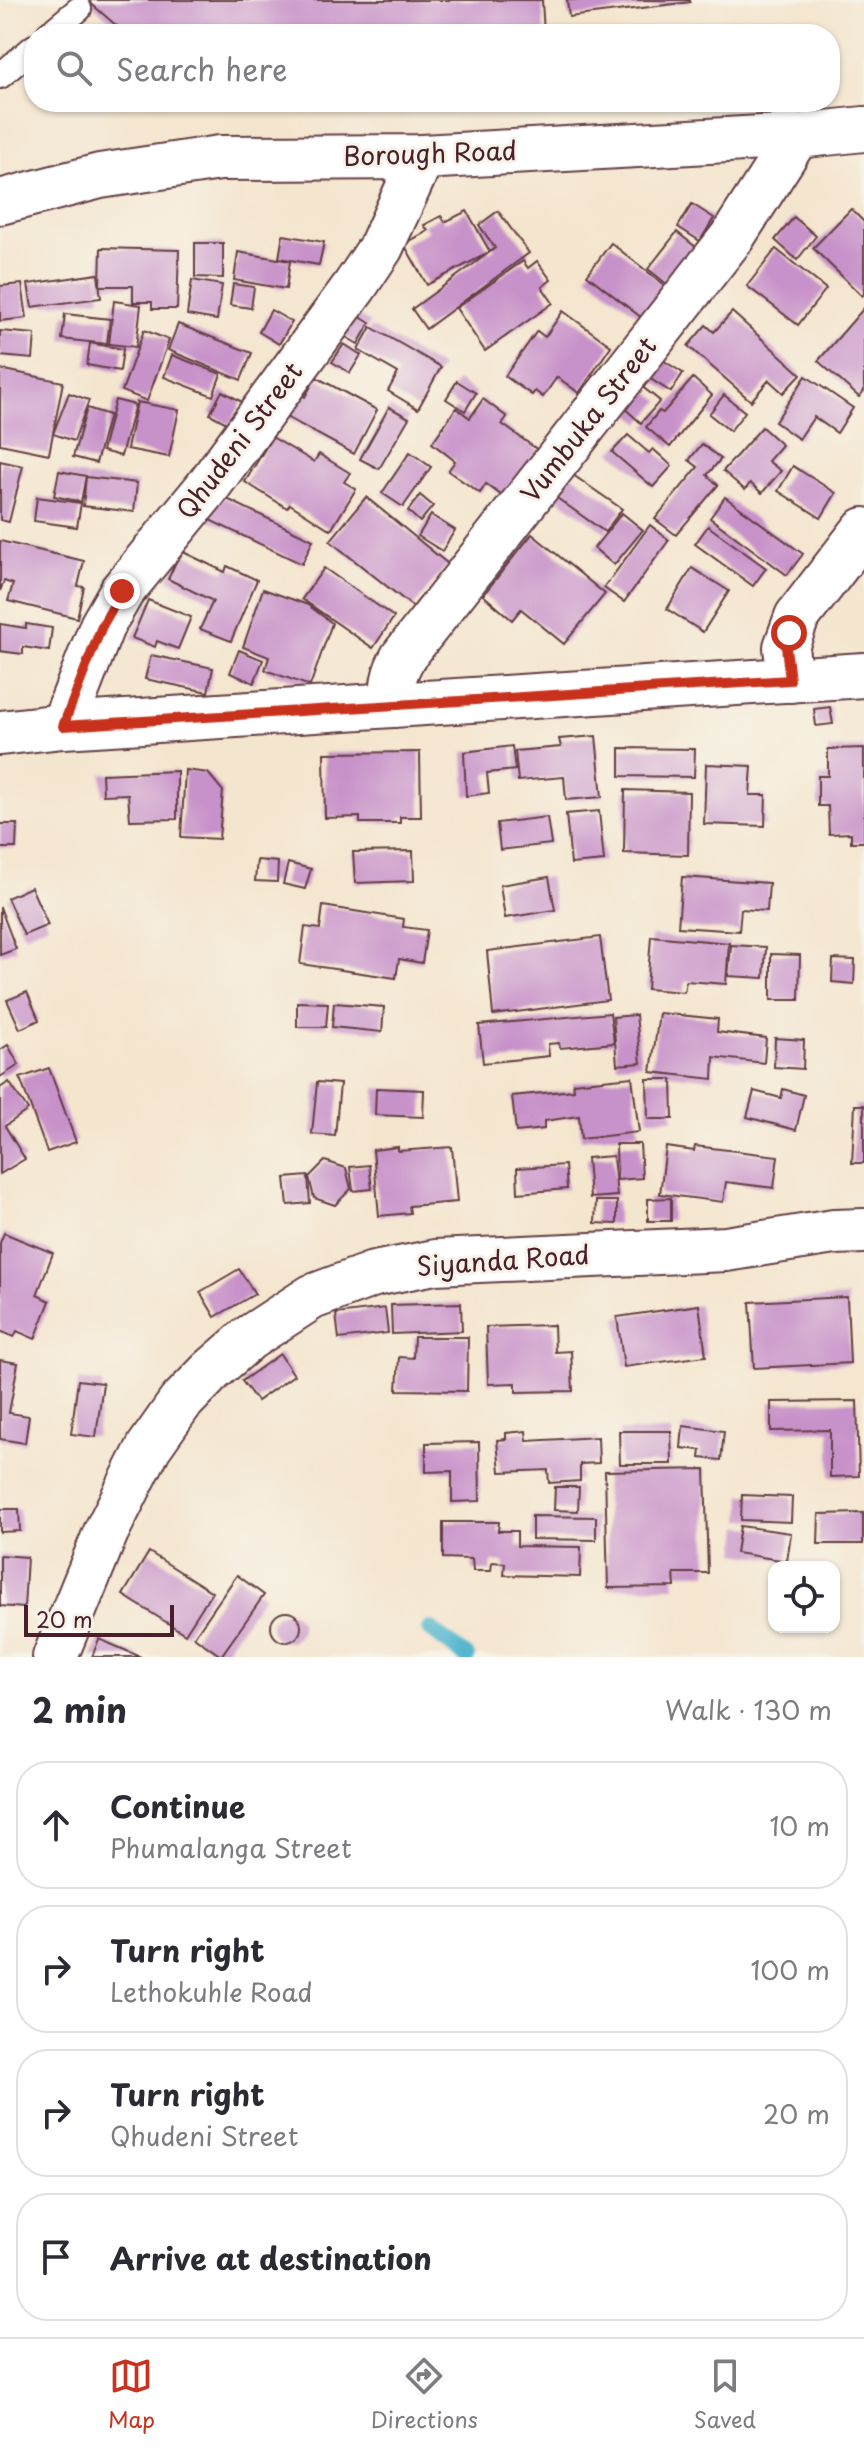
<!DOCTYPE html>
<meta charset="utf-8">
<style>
:root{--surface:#fff;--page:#f2f2f3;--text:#2b2b33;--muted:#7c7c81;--line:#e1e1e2;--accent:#c8321e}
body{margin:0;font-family:"Playpen Sans",sans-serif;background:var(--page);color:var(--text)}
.controls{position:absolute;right:24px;bottom:24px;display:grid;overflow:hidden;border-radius:16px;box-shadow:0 2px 6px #0004}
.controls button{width:72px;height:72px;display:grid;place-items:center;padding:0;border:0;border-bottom:2px solid var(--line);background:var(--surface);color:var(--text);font:40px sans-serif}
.scale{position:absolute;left:24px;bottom:20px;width:150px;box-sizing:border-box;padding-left:8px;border:4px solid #4a1f2b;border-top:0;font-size:22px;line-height:28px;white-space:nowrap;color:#4a1f2b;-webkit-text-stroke:6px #f7f3e8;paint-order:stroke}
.stop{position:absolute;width:24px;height:24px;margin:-18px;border:6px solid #c8321e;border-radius:50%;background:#fff}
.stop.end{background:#c8321e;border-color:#fff;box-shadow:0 2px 8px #0008}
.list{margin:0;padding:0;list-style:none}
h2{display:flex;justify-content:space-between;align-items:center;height:104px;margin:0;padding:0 32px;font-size:34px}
h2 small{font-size:26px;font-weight:400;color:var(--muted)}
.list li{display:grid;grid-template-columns:52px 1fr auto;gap:24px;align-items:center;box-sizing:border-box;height:128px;margin:0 16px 16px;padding:0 16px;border:2px solid var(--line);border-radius:32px}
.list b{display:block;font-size:30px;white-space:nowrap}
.list p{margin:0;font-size:26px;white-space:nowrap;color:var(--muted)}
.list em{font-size:26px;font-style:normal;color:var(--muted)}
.icon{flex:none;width:44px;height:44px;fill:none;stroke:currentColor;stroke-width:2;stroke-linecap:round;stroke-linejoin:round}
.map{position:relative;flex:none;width:864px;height:1657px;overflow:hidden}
.search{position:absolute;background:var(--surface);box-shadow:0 2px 6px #0004;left:24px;right:24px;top:24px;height:88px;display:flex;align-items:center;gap:20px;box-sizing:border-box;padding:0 28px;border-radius:32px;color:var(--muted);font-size:30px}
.sheet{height:680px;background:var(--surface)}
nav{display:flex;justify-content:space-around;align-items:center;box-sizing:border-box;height:112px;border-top:2px solid var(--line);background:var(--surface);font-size:22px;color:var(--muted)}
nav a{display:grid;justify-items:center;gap:4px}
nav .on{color:var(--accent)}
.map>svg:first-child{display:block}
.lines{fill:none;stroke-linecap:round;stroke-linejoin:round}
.stream{stroke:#4fb5ce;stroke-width:16}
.building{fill:#c791c9}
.service-casing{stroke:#643d43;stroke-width:28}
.minor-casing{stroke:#643d43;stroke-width:48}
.service{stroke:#fff;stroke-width:24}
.minor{stroke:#fff;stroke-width:44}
.route{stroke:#c8321e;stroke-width:10}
.labels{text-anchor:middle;stroke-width:6;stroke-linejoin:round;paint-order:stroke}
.street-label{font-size:26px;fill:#4a1f2b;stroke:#f7f3e8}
</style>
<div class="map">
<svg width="864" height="1657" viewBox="0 0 864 1657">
<rect width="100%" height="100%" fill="#f7f3e8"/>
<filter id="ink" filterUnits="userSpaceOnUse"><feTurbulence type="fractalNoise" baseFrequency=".0125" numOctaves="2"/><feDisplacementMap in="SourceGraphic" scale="16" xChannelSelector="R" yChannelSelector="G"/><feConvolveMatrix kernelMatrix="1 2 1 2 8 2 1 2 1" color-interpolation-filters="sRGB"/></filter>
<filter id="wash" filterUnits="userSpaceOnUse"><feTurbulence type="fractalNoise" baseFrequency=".006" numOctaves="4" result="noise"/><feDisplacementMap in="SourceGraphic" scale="32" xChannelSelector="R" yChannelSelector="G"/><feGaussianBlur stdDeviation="1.8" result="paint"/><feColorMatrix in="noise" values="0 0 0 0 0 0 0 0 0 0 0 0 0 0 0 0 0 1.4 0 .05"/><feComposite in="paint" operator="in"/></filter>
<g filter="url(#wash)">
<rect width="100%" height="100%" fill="#f4e5ce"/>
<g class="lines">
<polyline class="stream" points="430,1629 467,1657"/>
</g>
<g id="blocks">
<g class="building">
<polygon points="87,0 542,0 544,34 126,34"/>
<polygon points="567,0 690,0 690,2 569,17"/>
<polygon points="692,204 714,218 700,241 678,227"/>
<polygon points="851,209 864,222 864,294 862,296 813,248"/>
<polygon points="467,211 490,252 495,248 479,225 498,211 529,253 426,329 412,309 490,252 427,285 404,244 428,231 424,225 441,216 445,222"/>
<polygon points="794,217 816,236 797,260 775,240"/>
<polygon points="677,232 697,248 667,284 648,269"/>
<polygon points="283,235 324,242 319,265 279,258"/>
<polygon points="195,243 223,243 223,278 195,277"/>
<polygon points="611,243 667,287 642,318 587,275"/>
<polygon points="101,248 179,250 177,309 152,309 152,302 133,302 133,286 100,286"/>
<polygon points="776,249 826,289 798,325 747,286"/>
<polygon points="238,252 290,261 286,289 234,280"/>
<polygon points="523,261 528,268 537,261 551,280 542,287 553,303 485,351 456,308"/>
<polygon points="98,274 101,298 32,307 28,284"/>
<polygon points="192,280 222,285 217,320 187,315"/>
<polygon points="22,284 27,318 0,321 0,286"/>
<polygon points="233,284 254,287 251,308 230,305"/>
<polygon points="114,301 141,305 136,347 109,344"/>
<polygon points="864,308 864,391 859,397 818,361"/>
<polygon points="271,310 292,322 279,344 259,332"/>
<polygon points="563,311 611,346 579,393 557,377 543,397 535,391 532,395 505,376 537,331 545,337"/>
<polygon points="352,312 370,323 358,344 339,333"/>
<polygon points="732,312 801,374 783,393 769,380 751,401 688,346 706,325 714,332"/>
<polygon points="65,314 110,319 107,344 62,339"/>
<polygon points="178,324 252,353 241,380 168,350"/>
<polygon points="371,327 441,367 418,409 388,391 398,373 358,350"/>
<polygon points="144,330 169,340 147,401 122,391"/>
<polygon points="0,331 35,334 33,359 0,356"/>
<polygon points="90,343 123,349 120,371 87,365"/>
<polygon points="344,344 361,355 350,373 332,362"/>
<polygon points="172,355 221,374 213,396 164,377"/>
<polygon points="661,359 683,373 671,392 649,378"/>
<polygon points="0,369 63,382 49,454 0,444"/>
<polygon points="806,376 853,408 837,433 814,417 799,439 775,422"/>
<polygon points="316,377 377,410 354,454 279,413 291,389 305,397"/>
<polygon points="693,378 712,395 670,447 646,427 659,411 663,413"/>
<polygon points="457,381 476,393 465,411 446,399"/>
<polygon points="640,385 660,401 641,423 622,406"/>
<polygon points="222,391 242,402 230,425 210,414"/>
<polygon points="69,393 89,400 74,441 53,434"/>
<polygon points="724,395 745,412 730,431 709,414"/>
<polygon points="483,399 507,417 502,424 538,450 505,498 486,484 480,493 448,471 455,461 432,443 456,408 470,418"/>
<polygon points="115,400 135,405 121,456 102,451"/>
<polygon points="137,402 179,410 169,457 127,449"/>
<polygon points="389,407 409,418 379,469 360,459"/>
<polygon points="87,408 109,415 96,463 73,457"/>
<polygon points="762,427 782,445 768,461 781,471 762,493 750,483 745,490 723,471"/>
<polygon points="628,435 649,453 653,449 672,466 653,487 612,452"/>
<polygon points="272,437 314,462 319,454 350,473 344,482 356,489 331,530 290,504 287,508 245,482"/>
<polygon points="702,444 721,459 707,475 718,485 676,535 655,519 698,467 689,460"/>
<polygon points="410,452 431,467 403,507 382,493"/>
<polygon points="0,461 23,466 9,522 0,520"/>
<polygon points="793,466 836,493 821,518 778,491"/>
<polygon points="563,468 622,509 605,532 547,491"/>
<polygon points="59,471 86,476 81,502 54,496"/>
<polygon points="86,477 137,483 134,512 83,506"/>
<polygon points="206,489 313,540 302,564 195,513"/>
<polygon points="420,495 433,506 420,522 408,511"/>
<polygon points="37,497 81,503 77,527 34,521"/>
<polygon points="366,497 448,564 413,607 330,541"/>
<polygon points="725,497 803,554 787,575 710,518"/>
<polygon points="622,513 643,530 614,565 594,548"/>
<polygon points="431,515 455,530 442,551 418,536"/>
<polygon points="650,525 669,540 624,602 604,588"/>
<polygon points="708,526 766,568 753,586 695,544"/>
<polygon points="532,534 605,594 564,644 521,609 512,620 483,595"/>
<polygon points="0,541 84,561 78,586 84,587 77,618 8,601 13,584 4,581 0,591"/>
<polygon points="181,551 225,572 227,566 257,580 231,641 200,629 213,601 168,579"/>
<polygon points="324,568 394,617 373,648 302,599"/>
<polygon points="692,568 729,591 703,632 667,609"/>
<polygon points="263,589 308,605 332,623 310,686 265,670 269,657 243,647"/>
<polygon points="148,600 191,617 178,649 157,641 155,647 132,638"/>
<polygon points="0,624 26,628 26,624 52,628 49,651 23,647 23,654 0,651"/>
<polygon points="239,650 263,660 254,683 230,673"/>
<polygon points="151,655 213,668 208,692 145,679"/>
<polygon points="830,707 833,724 816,726 814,709"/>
<polygon points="596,736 602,797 566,800 564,777 518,781 515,751 561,747 559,739"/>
<polygon points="512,746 515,770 487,773 489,793 466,796 464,752"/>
<polygon points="620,748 695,749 694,777 620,776"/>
<polygon points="864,748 864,842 851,842 851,833 829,834 828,806 818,806 818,776 828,776 828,749"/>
<polygon points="420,752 421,817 400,817 400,823 360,823 360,817 325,818 324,753"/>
<polygon points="706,764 752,766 750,795 766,795 765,826 704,824"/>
<polygon points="185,770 208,773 223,791 219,839 181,837"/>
<polygon points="177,771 177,819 130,820 128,794 103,795 102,774"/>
<polygon points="625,790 689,792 688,855 624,853"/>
<polygon points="599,811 604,861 571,864 566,814"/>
<polygon points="547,817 551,844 500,850 497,823"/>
<polygon points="0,824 17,824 16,848 0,848"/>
<polygon points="413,851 414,881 355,883 353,852"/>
<polygon points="257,860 278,862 277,882 255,881"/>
<polygon points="288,863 311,869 305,889 283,884"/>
<polygon points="549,877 555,910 505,918 500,885"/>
<polygon points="682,877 769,883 767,911 741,909 739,931 678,927"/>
<polygon points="31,887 48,925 24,935 7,898"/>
<polygon points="323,906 404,919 403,927 427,930 422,963 399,959 396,978 300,964 305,927 320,929"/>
<polygon points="0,907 16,949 0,955"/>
<polygon points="651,936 729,943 726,984 686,981 684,992 647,989"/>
<polygon points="600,937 608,1000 493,1015 487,951"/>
<polygon points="731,945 766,947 764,978 728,976"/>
<polygon points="771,954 800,955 799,1000 771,1000"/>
<polygon points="833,959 855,960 854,984 832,982"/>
<polygon points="27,992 39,1020 20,1029 7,1000"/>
<polygon points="297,1002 328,1003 326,1027 297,1027"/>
<polygon points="334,1003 384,1007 382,1032 332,1027"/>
<polygon points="610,1013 614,1043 560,1048 559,1043 548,1044 549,1056 483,1063 479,1025"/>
<polygon points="659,1013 718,1019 717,1032 766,1038 764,1063 714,1057 713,1079 651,1072"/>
<polygon points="636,1015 641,1063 617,1065 613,1017"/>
<polygon points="775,1038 804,1040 803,1069 774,1067"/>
<polygon points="8,1045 19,1065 0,1077 0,1050"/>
<polygon points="49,1068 76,1142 47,1152 20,1078"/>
<polygon points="632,1077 639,1132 581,1139 579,1116 544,1121 544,1129 516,1132 512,1096 574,1090 573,1083"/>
<polygon points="647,1079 672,1079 673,1119 648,1119"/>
<polygon points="9,1082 28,1110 5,1126 25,1159 0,1174 0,1088"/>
<polygon points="317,1082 340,1084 335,1136 312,1134"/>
<polygon points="376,1088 424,1090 423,1117 375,1115"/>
<polygon points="783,1089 804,1095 796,1130 747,1117 754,1091 781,1098"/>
<polygon points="855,1105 864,1105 864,1163 852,1163"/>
<polygon points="616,1144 640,1144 642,1178 617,1180"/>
<polygon points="695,1146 778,1156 774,1188 726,1182 723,1202 660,1194 666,1147 694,1151"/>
<polygon points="398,1147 398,1151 452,1147 457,1202 409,1206 410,1213 379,1216 373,1150"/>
<polygon points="613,1156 617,1196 590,1198 587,1158"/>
<polygon points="325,1161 346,1168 351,1189 335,1205 314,1198 309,1177"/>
<polygon points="369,1165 372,1189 353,1191 350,1167"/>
<polygon points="565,1165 567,1189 518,1193 517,1168"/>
<polygon points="308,1176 310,1203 288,1205 285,1178"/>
<polygon points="671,1198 671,1221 648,1221 648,1199"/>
<polygon points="596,1201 617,1201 617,1224 595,1223"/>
<polygon points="4,1233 53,1253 37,1295 50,1301 35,1339 17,1331 14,1337 0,1331 0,1243"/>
<polygon points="239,1269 255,1294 215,1317 200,1292"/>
<polygon points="847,1297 850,1363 754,1368 750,1302"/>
<polygon points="461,1303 462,1331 392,1334 391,1305"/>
<polygon points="699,1305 706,1356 624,1367 617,1317"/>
<polygon points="385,1308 388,1333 339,1339 336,1314"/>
<polygon points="554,1325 555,1352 571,1351 573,1391 516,1392 516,1383 488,1384 486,1327"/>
<polygon points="414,1337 468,1337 467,1391 397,1390 399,1357 413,1358"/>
<polygon points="280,1354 294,1375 257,1401 242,1381"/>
<polygon points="0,1360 18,1363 9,1413 29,1416 25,1443 0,1439"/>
<polygon points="78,1380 103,1383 96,1437 71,1434"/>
<polygon points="857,1401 859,1476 830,1477 830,1430 771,1431 771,1402"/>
<polygon points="683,1426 724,1431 721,1460 700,1458 701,1450 681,1448"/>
<polygon points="526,1431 527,1441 598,1437 599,1463 580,1464 580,1481 549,1483 548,1470 500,1472 497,1440 506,1439 506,1433"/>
<polygon points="619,1431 671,1431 672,1464 620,1464"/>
<polygon points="479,1442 480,1501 452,1502 452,1471 426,1472 426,1443"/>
<polygon points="705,1469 708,1573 674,1573 675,1587 608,1588 605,1471"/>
<polygon points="555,1487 579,1487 578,1511 554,1510"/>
<polygon points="742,1495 792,1497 791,1522 741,1520"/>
<polygon points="0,1509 19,1509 20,1531 0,1532"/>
<polygon points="863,1513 863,1544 818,1544 819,1514"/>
<polygon points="532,1516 596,1517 596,1540 532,1539"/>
<polygon points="443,1522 499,1522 498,1531 517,1531 517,1546 581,1547 580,1577 504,1575 505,1563 492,1562 491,1571 473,1571 472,1559 443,1558"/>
<polygon points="740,1526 791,1533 787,1561 736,1553"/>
<polygon points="149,1552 212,1592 185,1634 123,1595"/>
<polygon points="0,1555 27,1557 24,1608 0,1606"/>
<polygon points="237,1575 264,1595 221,1656 194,1637"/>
<circle cx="286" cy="1627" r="15"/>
<polygon points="99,1639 141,1657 92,1657"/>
</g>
</g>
</g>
<g filter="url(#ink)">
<use href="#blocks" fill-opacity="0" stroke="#643d43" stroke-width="2"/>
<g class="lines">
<g class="service-casing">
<g id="service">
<polyline points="49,34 79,9"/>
<polyline points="0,76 34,47"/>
</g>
</g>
<g class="minor-casing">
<g id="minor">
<polyline points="0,202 100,176 220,158 422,157 797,136 864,129"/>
<polyline points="790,680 786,647 797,617 864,530"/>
<path d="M392 705C392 686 393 674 403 657L733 236 797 136"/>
<polyline points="63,726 102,626 122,591 206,489 355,286 381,247 422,157"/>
<polyline points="0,733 63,726 864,675"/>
<polyline points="55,1657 106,1532 149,1447 180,1403 211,1371 249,1338 312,1297 374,1274 435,1262 726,1249 834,1232 864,1231"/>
</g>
</g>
<use href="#service" class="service"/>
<use href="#minor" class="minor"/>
</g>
</g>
<g class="lines" filter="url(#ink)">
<polyline class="route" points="122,591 102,626 63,726 790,680 786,647 789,633"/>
</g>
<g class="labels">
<g class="street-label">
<text transform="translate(430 154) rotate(-2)" y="9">Borough Road</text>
<text transform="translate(589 420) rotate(-52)" y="9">Vumbuka Street</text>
<text transform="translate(240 441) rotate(-53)" y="9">Qhudeni Street</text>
<text transform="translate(503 1261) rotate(-4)" y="9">Siyanda Road</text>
</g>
</g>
</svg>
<div class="controls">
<button><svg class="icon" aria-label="locate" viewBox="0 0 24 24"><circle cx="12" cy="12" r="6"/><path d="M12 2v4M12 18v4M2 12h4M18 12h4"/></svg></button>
</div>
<div class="scale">20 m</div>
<div class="stop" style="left:789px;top:633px"></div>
<div class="stop end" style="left:122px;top:591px"></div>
<div class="search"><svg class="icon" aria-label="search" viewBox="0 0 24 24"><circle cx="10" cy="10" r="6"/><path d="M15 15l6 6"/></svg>Search here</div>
</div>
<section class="sheet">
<h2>2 min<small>Walk · 130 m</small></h2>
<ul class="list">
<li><svg class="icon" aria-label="ahead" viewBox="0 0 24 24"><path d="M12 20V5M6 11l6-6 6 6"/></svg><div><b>Continue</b><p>Phumalanga Street</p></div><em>10 m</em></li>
<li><svg class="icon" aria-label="right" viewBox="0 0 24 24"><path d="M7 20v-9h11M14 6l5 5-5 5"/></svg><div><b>Turn right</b><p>Lethokuhle Road</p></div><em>100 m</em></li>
<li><svg class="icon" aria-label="right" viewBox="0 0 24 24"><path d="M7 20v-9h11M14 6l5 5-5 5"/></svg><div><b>Turn right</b><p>Qhudeni Street</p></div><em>20 m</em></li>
<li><svg class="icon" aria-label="arrive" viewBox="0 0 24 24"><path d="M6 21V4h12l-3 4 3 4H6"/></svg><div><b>Arrive at destination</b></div></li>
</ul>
</section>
<nav>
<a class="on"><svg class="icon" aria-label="map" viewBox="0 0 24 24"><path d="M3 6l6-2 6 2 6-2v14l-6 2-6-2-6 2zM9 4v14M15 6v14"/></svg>Map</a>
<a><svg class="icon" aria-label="directions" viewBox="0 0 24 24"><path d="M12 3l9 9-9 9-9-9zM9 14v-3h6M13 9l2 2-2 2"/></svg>Directions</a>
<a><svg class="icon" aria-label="saved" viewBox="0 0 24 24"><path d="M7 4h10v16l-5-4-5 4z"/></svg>Saved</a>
</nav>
